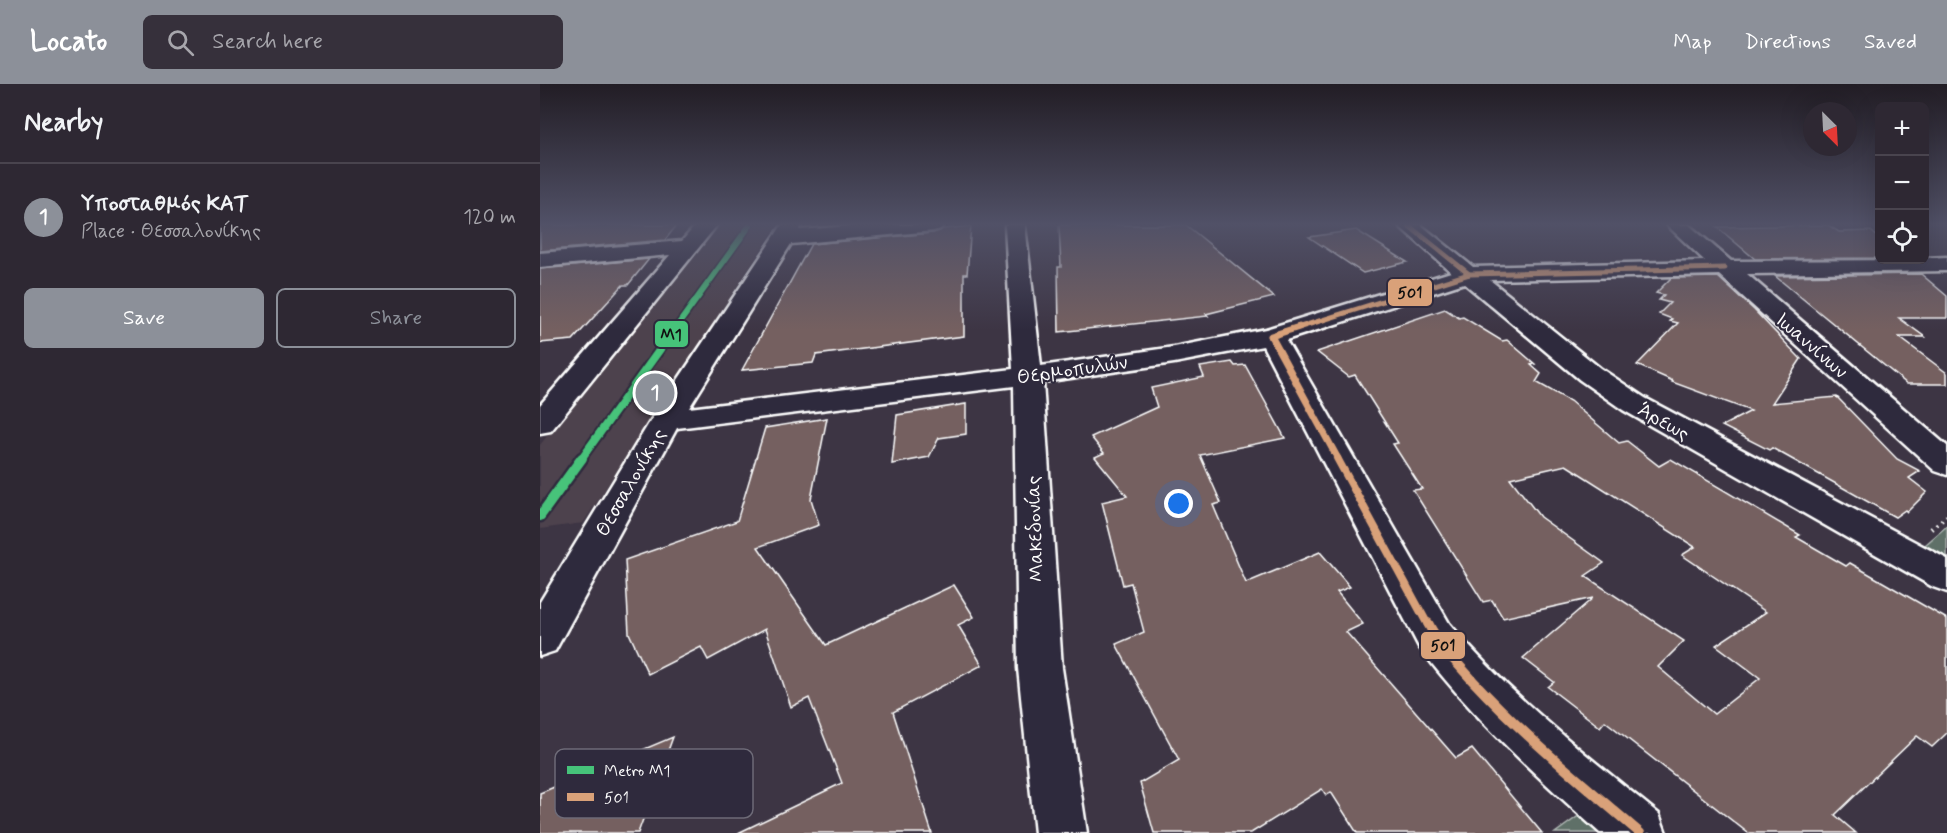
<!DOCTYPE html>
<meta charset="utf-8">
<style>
:root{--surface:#2e2833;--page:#36303b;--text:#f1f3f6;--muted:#a7a6ac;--line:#49444e;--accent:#8c9099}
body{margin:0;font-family:Mynerve,sans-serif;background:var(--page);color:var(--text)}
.controls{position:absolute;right:18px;top:18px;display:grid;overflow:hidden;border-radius:9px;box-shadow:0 6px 24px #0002}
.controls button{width:54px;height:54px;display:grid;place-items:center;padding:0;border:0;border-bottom:2px solid var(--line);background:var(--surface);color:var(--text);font:30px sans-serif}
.compass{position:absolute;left:1263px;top:18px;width:54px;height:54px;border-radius:50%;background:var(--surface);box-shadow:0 6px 24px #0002;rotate:156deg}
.you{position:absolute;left:639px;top:420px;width:21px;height:21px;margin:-15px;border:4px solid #fff;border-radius:50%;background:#1a73e8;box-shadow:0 0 0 9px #1a73e833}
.badge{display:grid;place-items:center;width:39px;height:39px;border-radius:50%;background:var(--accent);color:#fff;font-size:20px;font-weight:700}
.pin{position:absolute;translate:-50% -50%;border:3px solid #fff;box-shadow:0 2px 6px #0006}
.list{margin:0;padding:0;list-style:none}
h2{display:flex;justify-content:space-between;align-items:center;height:78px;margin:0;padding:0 24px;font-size:26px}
h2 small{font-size:20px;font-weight:400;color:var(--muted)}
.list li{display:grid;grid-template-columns:39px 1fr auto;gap:18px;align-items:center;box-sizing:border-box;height:108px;padding:0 24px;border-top:2px solid var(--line)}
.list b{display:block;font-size:22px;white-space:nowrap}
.list p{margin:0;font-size:20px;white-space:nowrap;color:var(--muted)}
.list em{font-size:20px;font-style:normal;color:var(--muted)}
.actions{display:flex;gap:12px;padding:18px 24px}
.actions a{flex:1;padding:14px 0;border:2px solid var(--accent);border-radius:9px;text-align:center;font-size:21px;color:var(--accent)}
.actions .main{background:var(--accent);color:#fff}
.icon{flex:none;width:33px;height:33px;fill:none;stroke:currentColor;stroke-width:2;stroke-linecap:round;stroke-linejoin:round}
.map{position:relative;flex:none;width:1407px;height:749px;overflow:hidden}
header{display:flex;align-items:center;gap:36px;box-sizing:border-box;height:84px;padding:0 30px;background:var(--accent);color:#fff}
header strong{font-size:28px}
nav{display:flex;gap:33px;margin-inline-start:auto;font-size:21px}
.search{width:420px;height:54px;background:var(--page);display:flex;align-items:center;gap:15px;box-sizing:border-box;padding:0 21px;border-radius:9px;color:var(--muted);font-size:22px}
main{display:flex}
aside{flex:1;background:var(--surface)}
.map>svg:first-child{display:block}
.built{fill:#4e424d}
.green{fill:#5e6f67;stroke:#aeb7b3;stroke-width:1.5}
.building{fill:#746161;stroke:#fff;stroke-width:1.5;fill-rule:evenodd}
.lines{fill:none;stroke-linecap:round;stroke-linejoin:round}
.minor-casing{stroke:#fff;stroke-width:5}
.path{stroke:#fff;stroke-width:4.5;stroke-dasharray:1.5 5;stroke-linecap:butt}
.minor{fill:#2f2a3d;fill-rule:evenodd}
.bus-1-far3-casing{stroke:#2f2a3d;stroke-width:8}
.bus-1-far2-casing{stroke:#2f2a3d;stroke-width:10}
.bus-1-far1-casing{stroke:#2f2a3d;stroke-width:13}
.bus-1-casing{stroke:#2f2a3d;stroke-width:15}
.bus-1-far3{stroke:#d9a179;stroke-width:5}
.bus-1-far2{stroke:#d9a179;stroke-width:7}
.bus-1-far1{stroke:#d9a179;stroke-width:8}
.bus-1{stroke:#d9a179;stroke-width:10}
.metro-1-far2-casing{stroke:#2f2a3d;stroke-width:9}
.metro-1-far1-casing{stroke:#2f2a3d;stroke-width:12}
.metro-1-casing{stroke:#2f2a3d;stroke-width:15}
.metro-1-far2{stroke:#46c37a;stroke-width:6}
.metro-1-far1{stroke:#46c37a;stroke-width:8}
.metro-1{stroke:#46c37a;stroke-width:10}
.labels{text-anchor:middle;stroke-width:4.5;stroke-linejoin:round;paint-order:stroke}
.street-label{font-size:20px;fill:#fff;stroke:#2f2a3d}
.key{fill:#2f2a3d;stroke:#6d6a77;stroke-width:1.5}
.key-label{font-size:16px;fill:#fff}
.line-badge{stroke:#2f2a3d;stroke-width:2}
.pale-badge-label{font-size:16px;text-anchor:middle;font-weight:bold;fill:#111}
</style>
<header>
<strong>Locato</strong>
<div class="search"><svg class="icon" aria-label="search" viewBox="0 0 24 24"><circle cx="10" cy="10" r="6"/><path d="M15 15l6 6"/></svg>Search here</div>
<nav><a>Map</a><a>Directions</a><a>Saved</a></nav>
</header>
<main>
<aside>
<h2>Nearby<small></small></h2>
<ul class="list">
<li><span class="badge">1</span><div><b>Υποσταθμός ΚΑΤ</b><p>Place · Θεσσαλονίκης</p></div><em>120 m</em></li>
</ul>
<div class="actions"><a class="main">Save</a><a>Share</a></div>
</aside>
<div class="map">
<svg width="1407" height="749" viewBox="0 0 1407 749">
<rect width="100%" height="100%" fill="#3d3544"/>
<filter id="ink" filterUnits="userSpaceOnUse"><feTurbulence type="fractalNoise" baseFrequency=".0167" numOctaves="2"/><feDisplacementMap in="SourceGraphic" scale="12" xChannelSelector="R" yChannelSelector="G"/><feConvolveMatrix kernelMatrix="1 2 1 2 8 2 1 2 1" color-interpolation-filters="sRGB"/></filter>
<g filter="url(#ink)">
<polygon class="built" points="176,141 237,141 43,439 0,445 0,361"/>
<g class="green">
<polygon points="1407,442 1407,473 1385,461"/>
<polygon points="1040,731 1060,749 1015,749"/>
</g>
<g class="building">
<polygon points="0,141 137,141 125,156 0,167"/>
<polygon points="519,141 646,141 734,213 666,230 668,232 519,248 518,183 521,183"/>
<polygon points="1288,141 1299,148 1331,147 1340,155 1340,174 1215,175 1177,143"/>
<polygon points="431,142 427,190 424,190 424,252 276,271 273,279 202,286 271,160 393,149 403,145"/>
<polygon points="816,146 867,178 823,189 769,153"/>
<polygon points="109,175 88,201 83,201 33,256 0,259 0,185"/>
<polygon points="1381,190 1407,212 1407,234 1359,234 1385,253 1359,253 1407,289 1407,300 1367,300 1235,192"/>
<polygon points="1178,193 1214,226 1261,275 1232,319 1297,313 1357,375 1380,387 1369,394 1387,408 1367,428 1365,426 1355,433 1232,364 1229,366 1182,342 1211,327 1132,298 1133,297 1097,281 1138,239 1130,237 1132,235 1119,230 1130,219 1119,216 1124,211 1116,209 1131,194"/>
<path d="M905 225 919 234 923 233 962 257 967 256 995 280 991 281 1001 290 996 298 1030 317 1079 359 1087 357 1119 382 1131 375 1260 451 1256 453 1306 482 1310 479 1407 535V649L1392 663 1377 652 1295 731 1316 749H1208L1065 637 1060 643 1008 603 1014 598 983 574 1053 514 963 534 952 516 943 518 873 406 882 405 853 360 858 359 815 291 809 293 777 268ZM1026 381 1155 463 1142 471 1226 528 1176 561 1220 594 1174 630 1118 583 1144 557 1045 492 1064 479 1000 433 970 394Z"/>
<polygon points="692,278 695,282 705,281 745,354 660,371 681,419 673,421 706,499 780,468 810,503 797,508 823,540 806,548 916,674 932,665 1002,749 817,749 791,708 786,711 782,705 711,749 614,749 600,699 639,676 576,560 604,548 591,499 583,501 562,418 587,412 555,373 564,369 551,353 617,323 611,304 664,293 660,283"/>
<polygon points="426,320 426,350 399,354 389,373 352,380 357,331"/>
<polygon points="287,334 271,415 279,441 218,463 286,561 414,501 434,533 418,541 442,581 353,628 392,749 198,749 302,699 269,614 251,623 225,545 168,576 161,563 108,590 89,549 85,476 197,437 225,344"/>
<polygon points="133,653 98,749 0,749 0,709"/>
</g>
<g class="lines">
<g class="minor-casing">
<g id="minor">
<polygon points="156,141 177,141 11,347 0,349 0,321 130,171 0,183 0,169 142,157"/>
<path d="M242 141H262L259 146 323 141H403L400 145 393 147 251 160 149 324 473 285 465 141H485L501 282 634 263 726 245 911 188 858 141H881L933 183 1165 177 1127 141H1149L1191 177 1384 176V174L1407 173V187L1207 190 1407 362V391L1395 387 1179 191 950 196 1060 284 1105 314 1407 475V508L1393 503 1083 326 1040 296 924 199 746 256 909 539C970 612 1045 670 1119 730L1126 749H1060C995 691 932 633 879 563L723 262 634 279 503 298 522 584 547 749H495L478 584 474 302 137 344 15 567 0 572V518L111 336Z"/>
</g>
</g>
<polyline class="path" points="1391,445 1407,432"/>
<use href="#minor" class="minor"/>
<g class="bus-1-far3-casing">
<g id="bus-1-far3">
<polyline points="868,141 929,190"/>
<polyline points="754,245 929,190 1185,184"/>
</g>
</g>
<g class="bus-1-far2-casing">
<polyline id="bus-1-far2" points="759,243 731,252 798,375"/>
</g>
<g class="bus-1-far1-casing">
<polyline id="bus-1-far1" points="797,374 888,541"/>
</g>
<g class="bus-1-casing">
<path id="bus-1" d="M888 539C899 561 917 579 933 597 984 652 1043 700 1100 749"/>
</g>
<use href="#bus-1-far3" class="bus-1-far3"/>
<use href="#bus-1-far2" class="bus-1-far2"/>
<use href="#bus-1-far1" class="bus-1-far1"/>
<use href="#bus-1" class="bus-1"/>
<g class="metro-1-far2-casing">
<polyline id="metro-1-far2" points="135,245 210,141"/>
</g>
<g class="metro-1-far1-casing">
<polyline id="metro-1-far1" points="41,375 136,243"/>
</g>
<g class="metro-1-casing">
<polyline id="metro-1" points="0,432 42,374"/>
</g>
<use href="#metro-1-far2" class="metro-1-far2"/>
<use href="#metro-1-far1" class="metro-1-far1"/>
<use href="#metro-1" class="metro-1"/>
</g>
</g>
<linearGradient id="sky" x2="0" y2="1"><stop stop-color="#221d25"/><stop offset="0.57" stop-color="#515167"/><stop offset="1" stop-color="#515167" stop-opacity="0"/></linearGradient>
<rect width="1407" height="246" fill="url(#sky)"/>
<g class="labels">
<g class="street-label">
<text transform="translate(1272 261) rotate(41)" y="7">Ιωαννίνων</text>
<text transform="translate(532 285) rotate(-8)" y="7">Θερμοπυλών</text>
<text transform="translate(1124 337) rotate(30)" y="7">Άρεως</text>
<text transform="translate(90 398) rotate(-60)" y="7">Θεσσαλονίκης</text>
<text transform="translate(494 445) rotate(-92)" y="7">Μακεδονίας</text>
</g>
</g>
<rect x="15" y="665" width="198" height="69" rx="9" class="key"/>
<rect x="27" y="682" width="27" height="8" fill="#46c37a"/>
<rect x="27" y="709" width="27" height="8" fill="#d9a179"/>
<g class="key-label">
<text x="64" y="692">Metro Μ1</text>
<text x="64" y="719">501</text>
</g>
<g class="line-badge">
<rect x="847" y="194" width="46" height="29" rx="6" fill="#d9a179"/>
<rect x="114" y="236" width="35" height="28" rx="6" fill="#46c37a"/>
<rect x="880" y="547" width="46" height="29" rx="6" fill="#d9a179"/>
</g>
<g class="pale-badge-label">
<text x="870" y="214">501</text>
<text x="131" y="256">Μ1</text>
<text x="903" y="567">501</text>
</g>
</svg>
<div class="controls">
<button>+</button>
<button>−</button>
<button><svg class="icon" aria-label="locate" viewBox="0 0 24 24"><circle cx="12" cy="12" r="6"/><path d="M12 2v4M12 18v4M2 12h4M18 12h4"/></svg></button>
</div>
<svg class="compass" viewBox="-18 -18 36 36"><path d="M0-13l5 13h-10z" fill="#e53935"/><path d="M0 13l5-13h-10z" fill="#a7a6ac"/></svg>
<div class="you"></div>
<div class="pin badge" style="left:115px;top:309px">1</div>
</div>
</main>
